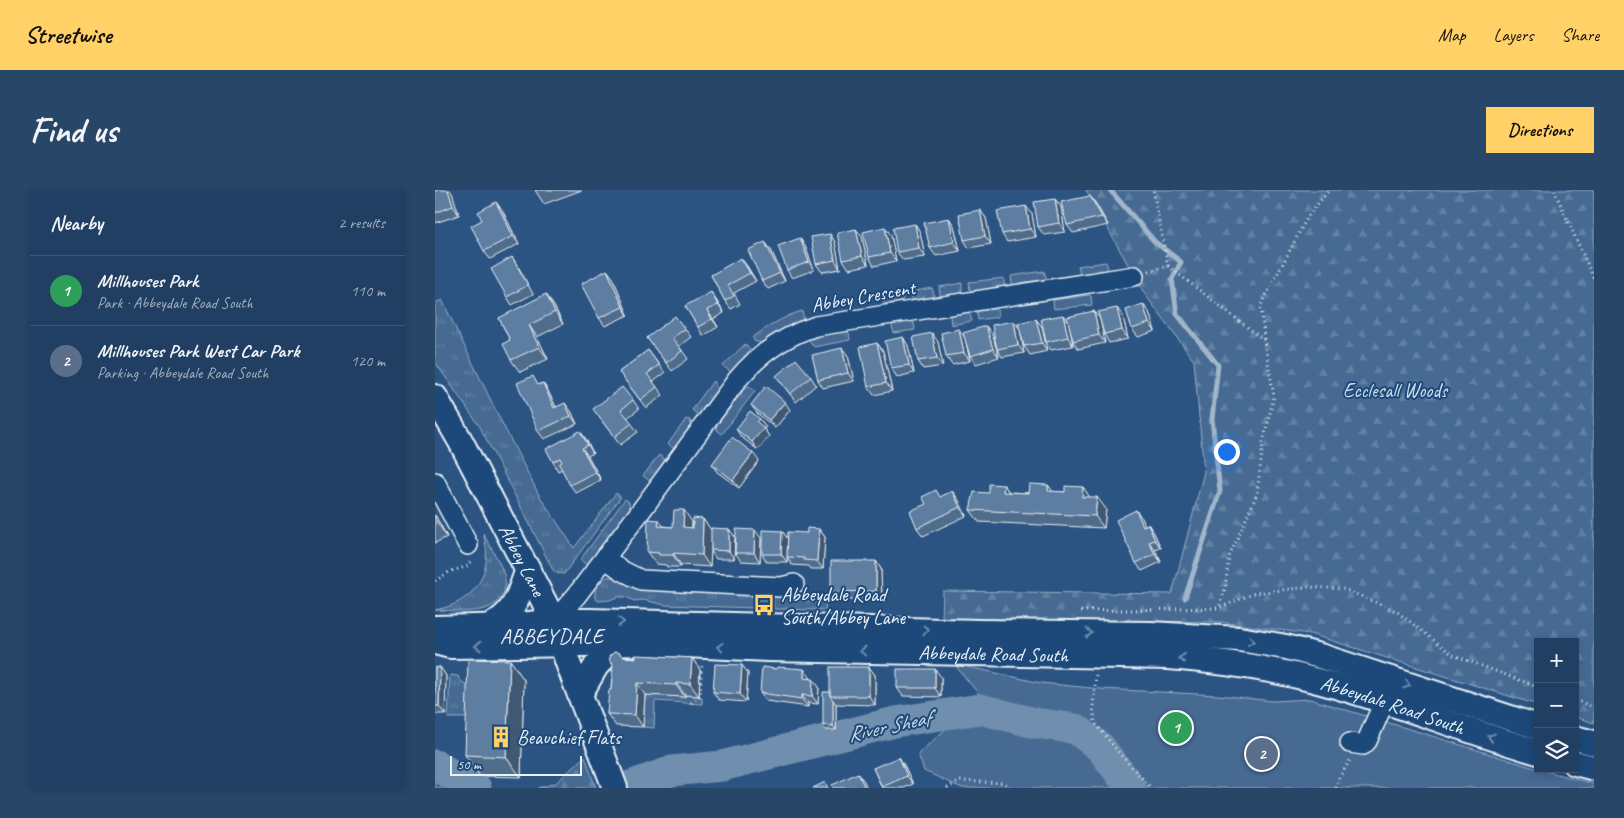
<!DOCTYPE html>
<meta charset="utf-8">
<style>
:root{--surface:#203f62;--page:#284668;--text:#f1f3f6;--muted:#a2afbe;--line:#3d5877;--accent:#ffd166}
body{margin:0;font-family:Caveat,sans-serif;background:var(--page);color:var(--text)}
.controls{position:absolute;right:15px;bottom:15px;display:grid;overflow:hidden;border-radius:0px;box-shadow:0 2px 8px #0003}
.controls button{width:45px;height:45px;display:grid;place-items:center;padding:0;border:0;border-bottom:1px solid var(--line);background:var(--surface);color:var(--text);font:25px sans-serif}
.scale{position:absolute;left:15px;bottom:12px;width:132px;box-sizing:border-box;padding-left:5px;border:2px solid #e8f1f8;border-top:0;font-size:14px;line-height:18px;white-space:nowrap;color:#e8f1f8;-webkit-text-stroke:4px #1f4a7a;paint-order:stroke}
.you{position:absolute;left:791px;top:261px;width:18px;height:18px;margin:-12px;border:4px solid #fff;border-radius:50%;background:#1a73e8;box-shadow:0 0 0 8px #1a73e833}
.badge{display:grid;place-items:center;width:32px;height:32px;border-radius:50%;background:var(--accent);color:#fff;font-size:16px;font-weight:700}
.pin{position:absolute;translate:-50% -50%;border:2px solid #fff;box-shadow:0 1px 5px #0006}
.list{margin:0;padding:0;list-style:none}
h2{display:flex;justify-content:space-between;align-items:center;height:65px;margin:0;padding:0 20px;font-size:21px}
h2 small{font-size:16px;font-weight:400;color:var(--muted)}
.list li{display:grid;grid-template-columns:32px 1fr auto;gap:15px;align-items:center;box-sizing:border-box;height:70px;padding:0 20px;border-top:1px solid var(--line)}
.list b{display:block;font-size:19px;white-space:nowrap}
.list p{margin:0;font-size:16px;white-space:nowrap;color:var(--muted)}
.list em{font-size:16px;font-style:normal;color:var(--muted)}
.icon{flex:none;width:28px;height:28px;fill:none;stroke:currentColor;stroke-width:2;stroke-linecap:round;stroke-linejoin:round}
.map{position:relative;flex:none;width:1159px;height:598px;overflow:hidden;border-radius:0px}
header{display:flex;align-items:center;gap:30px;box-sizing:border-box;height:70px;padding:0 25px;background:var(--accent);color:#111}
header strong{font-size:24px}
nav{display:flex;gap:28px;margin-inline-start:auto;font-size:18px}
.intro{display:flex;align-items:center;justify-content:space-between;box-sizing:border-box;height:120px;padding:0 30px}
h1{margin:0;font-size:35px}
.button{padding:12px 22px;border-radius:0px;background:var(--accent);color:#111;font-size:18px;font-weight:700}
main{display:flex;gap:30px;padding:0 30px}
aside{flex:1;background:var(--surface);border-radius:0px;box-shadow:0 2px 8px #0003}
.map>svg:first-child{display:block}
.grass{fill:url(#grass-tufts);stroke:#98aec6}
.forest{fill:url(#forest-firs);stroke:#98aec6}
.park{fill:#476b93;stroke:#98aec6}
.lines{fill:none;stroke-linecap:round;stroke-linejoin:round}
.stream{stroke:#a0b6cb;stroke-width:5}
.river{stroke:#708ead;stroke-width:31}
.minor-casing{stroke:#e8f1f8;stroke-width:22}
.major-casing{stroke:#e8f1f8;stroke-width:28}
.path{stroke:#e8f1f8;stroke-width:3;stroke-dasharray:1 4;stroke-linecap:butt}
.minor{stroke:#1f4a7a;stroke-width:19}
.major{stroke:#1f4a7a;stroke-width:24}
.wall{fill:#506c8a;stroke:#e8f1f8}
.shaded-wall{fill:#415871;stroke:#e8f1f8}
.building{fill:#5d7da1;stroke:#e8f1f8}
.oneway{stroke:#6f8dac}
.labels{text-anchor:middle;stroke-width:4;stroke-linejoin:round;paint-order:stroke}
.street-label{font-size:20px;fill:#e8f1f8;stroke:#1f4a7a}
.park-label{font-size:20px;fill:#d0dde9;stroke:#1f4a7a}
.poi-label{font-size:20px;fill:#e8f1f8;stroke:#1f4a7a;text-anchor:start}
.neighbourhood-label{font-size:21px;letter-spacing:1px;fill:#e8f1f8;stroke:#1f4a7a}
.water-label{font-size:21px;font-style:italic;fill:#d0dde9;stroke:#1f4a7a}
</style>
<header>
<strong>Streetwise</strong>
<nav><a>Map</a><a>Layers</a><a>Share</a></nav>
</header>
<div class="intro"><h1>Find us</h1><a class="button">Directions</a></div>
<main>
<aside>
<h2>Nearby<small>2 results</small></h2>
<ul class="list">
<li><span class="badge" style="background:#2e9e5b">1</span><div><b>Millhouses Park</b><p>Park · Abbeydale Road South</p></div><em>110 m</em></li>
<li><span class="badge" style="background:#5c6f8a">2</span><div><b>Millhouses Park West Car Park</b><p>Parking · Abbeydale Road South</p></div><em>120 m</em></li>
</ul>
</aside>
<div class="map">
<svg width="1159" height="598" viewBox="0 0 1159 598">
<defs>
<pattern id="grass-tufts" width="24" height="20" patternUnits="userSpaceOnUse" patternTransform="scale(1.25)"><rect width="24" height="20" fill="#476b93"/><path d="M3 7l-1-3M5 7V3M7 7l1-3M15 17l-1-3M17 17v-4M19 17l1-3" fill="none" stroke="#6281a3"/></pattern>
<pattern id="forest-firs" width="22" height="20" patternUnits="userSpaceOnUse" patternTransform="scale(1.25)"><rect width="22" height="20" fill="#476b93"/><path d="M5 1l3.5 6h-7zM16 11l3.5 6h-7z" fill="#6281a3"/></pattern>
</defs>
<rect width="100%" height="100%" fill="#2b5482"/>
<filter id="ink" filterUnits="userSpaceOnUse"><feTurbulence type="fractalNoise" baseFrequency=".02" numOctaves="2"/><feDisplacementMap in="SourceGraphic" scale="10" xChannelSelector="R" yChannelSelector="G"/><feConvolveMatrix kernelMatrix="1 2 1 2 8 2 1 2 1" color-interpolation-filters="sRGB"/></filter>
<g filter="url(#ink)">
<g class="grass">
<polygon points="671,72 673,78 671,81 651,85 645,83 643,76"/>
<polygon points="609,81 611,87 609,91 580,95 577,94 576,86"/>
<polygon points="569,88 569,95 568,97 538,101 535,100 534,92"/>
<polygon points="527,93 527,103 507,106 505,104 504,97"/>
<polygon points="497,98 499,105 497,107 476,110 475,102"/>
<polygon points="467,102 468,110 466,112 452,114 449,113 447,105"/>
<polygon points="654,105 656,106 657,115 619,119 618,110"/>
<polygon points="7,110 63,225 104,305 139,358 181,303 186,307 129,384 121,383 118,380 45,237 0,172 0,113"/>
<polygon points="559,118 563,121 563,127 543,130 542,123 544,121"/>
<path d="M367 121 369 129 344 141 326 153 319 151 318 147C333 137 349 126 367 121Z"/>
<polygon points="533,122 534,122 537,131 516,135 515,125"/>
<polygon points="476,131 479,133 480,140 459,143 457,137 458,134"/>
<polygon points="412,141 414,143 415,150 379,157 374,150 375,148 385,144"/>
<polygon points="310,154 315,160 307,169 297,183 288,176"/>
<polygon points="278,191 283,201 265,224 262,224 257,220"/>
<polygon points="314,196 320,201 287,244 282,240 281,236 311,197"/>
<polygon points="251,229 255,230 256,236 239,259 233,254"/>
<polygon points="224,265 231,270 215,291 208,286"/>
<polygon points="190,309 194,312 195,319 153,376 145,370"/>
<path d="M48 343C54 355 68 376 70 389 71 394 70 399 68 404 56 428 22 420 0 420 40 413 60 382 48 343Z"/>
<path d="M172 387H177L203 397 347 405 355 409 391 413 390 420 339 419 338 410H320V418L230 415 208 410 199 411 191 407H182L175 410 163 411 160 408C158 400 165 391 172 387Z"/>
<path d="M15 485 23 486C25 492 29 494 35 494V528H13Z"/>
<polygon points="210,505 249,507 250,505 267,507 267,514 220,511 219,538 208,537"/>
</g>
<g class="forest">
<polygon points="651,0 1159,0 1159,533 1140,527 1140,452 1103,452 1103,515 875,444 785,432 507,429 508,401 737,404 769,282 759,171 709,103"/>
<path d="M0 566C14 571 26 576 35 589L33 598H0Z"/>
<polygon points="150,566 161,598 103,598 121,593"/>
</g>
<polygon class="park" points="520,475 543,479 606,493 666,499 783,505 838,511 875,509 994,545 1103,579 1159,594 1159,598 527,598 489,581 483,564 546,507"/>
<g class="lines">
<polyline class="stream" points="675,0 720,52 746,72 737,89 742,124 783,175 777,229 785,301 750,408"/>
<g class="river">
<polyline points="0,575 41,598"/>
<polyline points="189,598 237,581 287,576 460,532 545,519 600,533 641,539 665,557 696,598"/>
</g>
<g class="minor-casing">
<g id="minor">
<polyline points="0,292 33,355"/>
<polyline points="170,368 186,380 206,390 346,397 359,394"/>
<path d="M119 431 141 406 208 318 302 190C323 165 349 146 381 136L699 86"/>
<polyline points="915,553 928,555 932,551 949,512"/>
</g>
</g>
<g class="major-casing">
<g id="major">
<path id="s1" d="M0 207 26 252 119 431 133 473 180 598"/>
<path d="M53 437C81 423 83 407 93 379"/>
<polyline points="0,438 79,436 119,431 155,431 543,442 715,444 804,449 851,457 885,466 1103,537"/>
<path id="s2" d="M0 452 15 456 209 453 334 459 733 467C783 471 831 477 879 490 955 510 1028 540 1103 562"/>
<polyline points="145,504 161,476 183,453"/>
<polyline points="1140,548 1159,553"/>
<polyline points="1140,573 1159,578"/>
</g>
</g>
<g class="path">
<polyline points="1119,0 1159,89"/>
<polyline points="733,76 829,150 839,206 828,253 822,304 794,367 790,399 784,418"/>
<polyline points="714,81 733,76 718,0"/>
<polyline points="829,149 826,115 873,26 894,0"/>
<polyline points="0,391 14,382 33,376 36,371"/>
<polyline points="646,421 784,418 820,403 873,397 909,399 961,421 1018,465 1103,497"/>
<polyline points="661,485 658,516 660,533 685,564 716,598"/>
<polyline points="1140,510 1159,517"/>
<polyline points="256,513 265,506 267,474"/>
<polyline points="512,598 525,591 569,593 576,598"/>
<polyline points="901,598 904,588 915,570"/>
</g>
<use href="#minor" class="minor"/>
<use href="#major" class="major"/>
</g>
<g class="wall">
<polygon points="0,0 17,3 24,25 0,33"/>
<polygon points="100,0 147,0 109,14"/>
<polygon points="655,6 661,14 673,35 638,43 632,35"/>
<polygon points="620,9 626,17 630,42 609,45 603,37"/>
<polygon points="67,20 84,54 55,69 49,61 47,30"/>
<polygon points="545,20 551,28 556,54 534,58 529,50"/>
<polygon points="597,24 601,47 572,52 567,44"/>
<polygon points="514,28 519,36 525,61 501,66 495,58"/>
<polygon points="480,34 485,42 490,67 468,70 462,62"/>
<polygon points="421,39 427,47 433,75 414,79 408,70"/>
<polygon points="395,44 400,52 405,79 387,82 381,74"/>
<polygon points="456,45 461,71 439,76 434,67"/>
<polygon points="330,52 336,60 350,91 333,99 327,91"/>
<polygon points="370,56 379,80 357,88 352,80"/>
<polygon points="77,67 83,76 98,104 77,115 72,107"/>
<polygon points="312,76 321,91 299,103 305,114 296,119 290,111 276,85"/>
<polygon points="172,80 178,88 193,125 170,136 164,128"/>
<polygon points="281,110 289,123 278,129 283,137 268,146 263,137 250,116"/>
<polygon points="119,116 128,134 102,147 113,169 85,182 76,170 75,150 64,128"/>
<polygon points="659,121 670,153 643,159 638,151"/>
<polygon points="714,122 720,141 703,147 697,139"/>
<polygon points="628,125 634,133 638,156 616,160 611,152"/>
<polygon points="688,126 693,149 674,153 669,144"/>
<polygon points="601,129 607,137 612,161 595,165 589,156"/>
<polygon points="579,131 585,139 589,163 567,167 562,159"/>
<polygon points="250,139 256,147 244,156 253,169 237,181 212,148"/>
<polygon points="557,144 564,167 541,174 535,166 531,151 535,171 517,175 511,166 529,147"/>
<polygon points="468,147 473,156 479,183 462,187 456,178"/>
<polygon points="503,152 508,176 488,179 483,171"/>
<polygon points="442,153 448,161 457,201 439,205 433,197"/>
<polygon points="407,158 413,166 419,191 388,198 383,190"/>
<polygon points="213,160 230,183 218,192 228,205 211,218 184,182"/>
<polygon points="341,186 376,187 381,195 361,212"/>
<polygon points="108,193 113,201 121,217 136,221 142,234 109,249 103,241 104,194"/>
<polygon points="198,210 204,219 192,228 203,242 185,255 164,227"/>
<polygon points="316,215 355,220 340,238 322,223"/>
<polygon points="325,229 331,237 329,239 334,246 323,260 306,247 301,239"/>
<polygon points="151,249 158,263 153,266 166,290 141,303 135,295 127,279 123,281 118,272"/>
<polygon points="324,271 304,298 282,282 277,274"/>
<polygon points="569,295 574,302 593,303 613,295 618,302 630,302 648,297 654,307 671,319 669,338 544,332 535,320 554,303"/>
<polygon points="517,301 523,309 531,326 488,346 482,338 506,307"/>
<polygon points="0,325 12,347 0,353"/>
<polygon points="707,328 710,336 713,334 719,343 726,358 720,360 726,372 707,381 701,373"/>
<polygon points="268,329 276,340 294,339 300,347 299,369 281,369 276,361 275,377 246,375 246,377 232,377 231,375 221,374 212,362 228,336 238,337 257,332 257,337 258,338"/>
<polygon points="384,339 390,347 388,379 375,379 373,376 357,375 352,367 352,372 332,372 327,364 347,341 353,349"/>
<polygon points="326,348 325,372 306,371 300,363"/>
<polygon points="441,371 446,379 447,410 402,410 396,402"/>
<polygon points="188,467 257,468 265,480 264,506 250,505 250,507 210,505 208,537 181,536 172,524 176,500 177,476 175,472"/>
<polygon points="75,470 89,490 86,587 45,586 30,565"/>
<polygon points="5,477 11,486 10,524 0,524 0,478"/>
<polygon points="434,477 440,485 440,515 401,514 401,540 390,540 388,535 395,502"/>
<polygon points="313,483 311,512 284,510 278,502"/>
<polygon points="375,487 375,489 384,497 383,514 373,513 373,517 331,511 325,503"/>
<polygon points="506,487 506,507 468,506 462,498"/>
<polygon points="469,575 478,594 469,598 447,598 438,578"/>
</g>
<g class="shaded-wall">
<polygon points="13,0 15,0 17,3 24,25 18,16"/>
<polygon points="655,6 661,14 673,35 667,27"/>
<polygon points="620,9 626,17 630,42 624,33"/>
<polygon points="61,12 67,20 84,54 78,46"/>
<polygon points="591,16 597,24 601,47 595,39"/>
<polygon points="545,20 551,28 556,54 550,46"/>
<polygon points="514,28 519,36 525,61 519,52"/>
<polygon points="480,34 485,42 490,67 484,58"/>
<polygon points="450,37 456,45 461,71 455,63"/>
<polygon points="421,39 427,47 433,75 427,66"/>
<polygon points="395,44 400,52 405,79 400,70"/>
<polygon points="365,48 370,56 379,80 374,72"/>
<polygon points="330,52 336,60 350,91 345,83"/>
<polygon points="306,68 312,76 321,91 315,83"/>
<polygon points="172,80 178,88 193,125 188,117"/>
<polygon points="276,102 281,110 289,123 283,115"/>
<polygon points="111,104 119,116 128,134 120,122"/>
<polygon points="708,114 714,122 720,141 714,133"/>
<polygon points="682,118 688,126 693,149 687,140"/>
<polygon points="272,120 278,129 283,137 277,129"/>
<polygon points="659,121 665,129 670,153 664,145"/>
<polygon points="628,125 634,133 638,156 633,147"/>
<polygon points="601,129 607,137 612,161 607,153"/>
<polygon points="579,131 585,139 589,163 583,155"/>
<polygon points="94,135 102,147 113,169 104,157"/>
<polygon points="551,136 557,144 564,167 558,159"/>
<polygon points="524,139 530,148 535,171 529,163"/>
<polygon points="497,143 503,152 508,176 502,168"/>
<polygon points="468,147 473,156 479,183 474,175"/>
<polygon points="442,153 448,161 457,201 451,193"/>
<polygon points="407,158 413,166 419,191 413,183"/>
<polygon points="108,193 113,201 125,226 119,218"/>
<polygon points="350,212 355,220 340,238 334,230"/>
<polygon points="130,213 136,221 142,234 136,226"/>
<polygon points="325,229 331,237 329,239 334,246 323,260 317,252 322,232"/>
<polygon points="145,241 151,249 158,263 153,255"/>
<polygon points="147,258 153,266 166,290 160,282"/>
<polygon points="318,263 324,271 304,298 298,290"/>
<polygon points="569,295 577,307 568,302"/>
<polygon points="613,295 622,307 613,301"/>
<polygon points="648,297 656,309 647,307"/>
<polygon points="517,301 523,309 531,326 525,317"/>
<polygon points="662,307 671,319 669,338 660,326"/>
<polygon points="249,320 257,332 256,349 248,337"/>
<polygon points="701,320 707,328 714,345 708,336"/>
<polygon points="0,325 12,347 0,329"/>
<polygon points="268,329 277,341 275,377 267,365"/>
<polygon points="224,330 232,342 223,336"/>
<polygon points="713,334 719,343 726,358 720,350"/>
<polygon points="294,339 300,347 299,369 294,361"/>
<polygon points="384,339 390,347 388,379 382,371"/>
<polygon points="320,340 326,348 325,372 319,363"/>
<polygon points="347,341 353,349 352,372 346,364"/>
<polygon points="714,352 720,360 726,372 720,364"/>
<polygon points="238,363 246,375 246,377 238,365"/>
<polygon points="441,371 446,379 447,410 441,401"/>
<polygon points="257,468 265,480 264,506 255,494"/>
<polygon points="75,470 89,490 86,587 71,567"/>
<polygon points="307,475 313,483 311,512 305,504"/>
<polygon points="5,477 11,486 10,524 4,516"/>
<polygon points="434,477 440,485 440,515 434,506"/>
<polygon points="369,479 375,487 374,496 369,488"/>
<polygon points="500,479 506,487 506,507 500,498"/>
<polygon points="378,489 384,497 383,514 377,506"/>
<polygon points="202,493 210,505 208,537 200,525"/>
<polygon points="241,493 250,505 250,507 241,495"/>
<polygon points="367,505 373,513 373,517 367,509"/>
<polygon points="398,510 401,514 401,540 398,536"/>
<polygon points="464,567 469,575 478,594 472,586"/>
<polygon points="423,583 429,591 432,598 430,598"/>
</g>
<g class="building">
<polygon points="0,0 13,0 18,16 0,23"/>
<polygon points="655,6 667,27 632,35 626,12"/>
<polygon points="620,9 624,33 603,37 599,12"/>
<polygon points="61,12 78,46 49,61 36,36 47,30 43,22"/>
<polygon points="591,16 595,39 567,44 562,21"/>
<polygon points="545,20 550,46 529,50 524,24"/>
<polygon points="514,28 519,52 495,58 489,33"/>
<polygon points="480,34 484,58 462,62 458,38"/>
<polygon points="450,37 455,63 434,67 428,42"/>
<polygon points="421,39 427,66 408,70 402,43"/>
<polygon points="395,44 400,70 381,74 376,47"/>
<polygon points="365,48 374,72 352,80 343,56"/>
<polygon points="330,52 345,83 327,91 313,60"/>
<polygon points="77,67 93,95 72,107 56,79"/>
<polygon points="306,68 315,83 293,95 299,106 290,111 276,85"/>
<polygon points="172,80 188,117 164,128 146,94"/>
<polygon points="276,102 283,115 272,120 277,129 263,137 250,116"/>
<polygon points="111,104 120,122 94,135 104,157 76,170 68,154 75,150 64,128"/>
<polygon points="708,114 714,133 697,139 691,120"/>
<polygon points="682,118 687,140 669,144 663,122"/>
<polygon points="659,121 664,145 638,151 632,127"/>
<polygon points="628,125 633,147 611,152 606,129"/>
<polygon points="240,126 250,139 237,148 247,161 231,173 212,148"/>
<polygon points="601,129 607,153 589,156 583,133"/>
<polygon points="579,131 583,155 562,159 557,135"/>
<polygon points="551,136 558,159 535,166 528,143"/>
<polygon points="524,139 529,163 511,166 506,143"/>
<polygon points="497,143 502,168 483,171 478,147"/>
<polygon points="468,147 474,175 456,178 450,151"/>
<polygon points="442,153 451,193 433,197 425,157"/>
<polygon points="407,158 413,183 383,190 377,165"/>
<polygon points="213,160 224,175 212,184 222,197 205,210 184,182"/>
<polygon points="361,169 376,187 355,204 341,186"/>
<polygon points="98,186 103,195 108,193 119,218 130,213 136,226 103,241 82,193"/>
<polygon points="331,196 350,212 334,230 316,215"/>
<polygon points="187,197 198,210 186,220 197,233 179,247 158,219"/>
<polygon points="315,221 325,229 322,232 329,238 317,252 301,239"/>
<polygon points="145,241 153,255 147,258 160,282 135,295 124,274 127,272 125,268 118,272 111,259"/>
<polygon points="297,247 318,263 298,290 277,274"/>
<polygon points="554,294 569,295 568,302 593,303 594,294 613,295 613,301 630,302 630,296 648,297 647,307 662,307 660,326 535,320 539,302 554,303"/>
<polygon points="501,300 505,307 517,301 525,317 482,338 475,321 491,314 487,307"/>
<polygon points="239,320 249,320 248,337 258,338 258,328 268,329 267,365 238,363 238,365 224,365 224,363 212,362 213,329 224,330 223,336 238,337"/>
<polygon points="701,320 708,336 713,334 720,350 714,352 720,364 701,373 681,330"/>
<polygon points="276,338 294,339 294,361 276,360"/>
<polygon points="372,338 384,339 382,371 369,370 369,368 352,367 353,342 372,343"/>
<polygon points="301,339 320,340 319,363 300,363"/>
<polygon points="327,340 347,341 346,364 327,364"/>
<polygon points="396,371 441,371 441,401 396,402"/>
<polygon points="179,462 184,463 188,467 201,468 201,465 257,468 255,494 241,493 241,495 202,493 200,525 172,524 174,500 176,500 178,475 175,472 174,467"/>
<polygon points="33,469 75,470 71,567 30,565"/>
<polygon points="280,474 307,475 305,504 278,502"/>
<polygon points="5,477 4,516 0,516 0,478"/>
<polygon points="327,477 341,479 342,477 369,479 369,488 378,489 377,506 367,505 367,509 325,503"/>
<rect x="395" y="477" width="39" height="29"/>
<rect x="462" y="479" width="38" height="19"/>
<polygon points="388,502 395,502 395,506 398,510 398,536 388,535"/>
<polygon points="464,567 472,586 447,597 438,578"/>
<polygon points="423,583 430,598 398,598 397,595"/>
<polygon points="390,592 393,598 378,598"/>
</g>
<defs><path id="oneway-chevron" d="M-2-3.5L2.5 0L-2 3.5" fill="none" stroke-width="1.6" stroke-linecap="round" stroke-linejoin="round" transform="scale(1.25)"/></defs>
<g class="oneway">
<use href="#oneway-chevron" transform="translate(186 432) rotate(1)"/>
<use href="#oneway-chevron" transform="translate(491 440) rotate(2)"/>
<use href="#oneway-chevron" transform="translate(654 443) rotate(1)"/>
<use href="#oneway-chevron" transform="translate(816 451) rotate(8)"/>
<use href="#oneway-chevron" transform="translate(43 456) rotate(179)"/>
<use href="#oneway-chevron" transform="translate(285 457) rotate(-177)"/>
<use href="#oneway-chevron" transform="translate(428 461) rotate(-179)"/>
<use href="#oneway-chevron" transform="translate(747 468) rotate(-175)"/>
<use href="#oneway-chevron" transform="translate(972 495) rotate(19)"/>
<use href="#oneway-chevron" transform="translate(1056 547) rotate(-162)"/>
</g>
</g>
<defs>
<g id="bus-bare" transform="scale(1.725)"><path d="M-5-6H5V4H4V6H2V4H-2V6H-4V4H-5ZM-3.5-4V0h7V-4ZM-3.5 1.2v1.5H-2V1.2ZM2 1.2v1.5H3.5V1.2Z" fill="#ffd166" stroke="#1f4a7a" stroke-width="2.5" paint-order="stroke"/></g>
<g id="building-bare" transform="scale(1.725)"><path d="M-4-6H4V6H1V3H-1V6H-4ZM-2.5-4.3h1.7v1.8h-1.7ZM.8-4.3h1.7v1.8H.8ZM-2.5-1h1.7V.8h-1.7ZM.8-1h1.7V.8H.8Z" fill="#ffd166" stroke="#1f4a7a" stroke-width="2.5" paint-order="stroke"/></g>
</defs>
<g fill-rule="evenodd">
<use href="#bus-bare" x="329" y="415"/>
<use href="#building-bare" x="66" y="547"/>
</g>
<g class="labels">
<g class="street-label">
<text transform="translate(428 106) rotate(-10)" y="7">Abbey Crescent</text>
<text dy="7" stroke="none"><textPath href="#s1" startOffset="185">Abbey Lane</textPath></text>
<text dy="7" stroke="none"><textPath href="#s2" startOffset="559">Abbeydale Road South</textPath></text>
<text dy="7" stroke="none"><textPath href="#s2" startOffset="964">Abbeydale Road South</textPath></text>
</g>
<g class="park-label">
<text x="960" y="207">Ecclesall Woods</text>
</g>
<g class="poi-label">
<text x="346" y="411">Abbeydale Road<tspan x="346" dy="23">South/Abbey Lane</tspan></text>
<text x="82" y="554">Beauchief Flats</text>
</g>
<g class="neighbourhood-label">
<text x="117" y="453">ABBEYDALE</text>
</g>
<g class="water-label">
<text transform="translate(454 536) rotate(-12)" y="7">River Sheaf</text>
</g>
</g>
</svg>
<div class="controls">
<button>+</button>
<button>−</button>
<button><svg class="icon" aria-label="layers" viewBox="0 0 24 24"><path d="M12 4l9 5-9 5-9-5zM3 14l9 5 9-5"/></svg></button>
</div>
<div class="scale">50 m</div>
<div class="you"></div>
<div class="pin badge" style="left:741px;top:538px;background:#2e9e5b">1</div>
<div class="pin badge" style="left:827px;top:564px;background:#5c6f8a">2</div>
</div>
</main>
